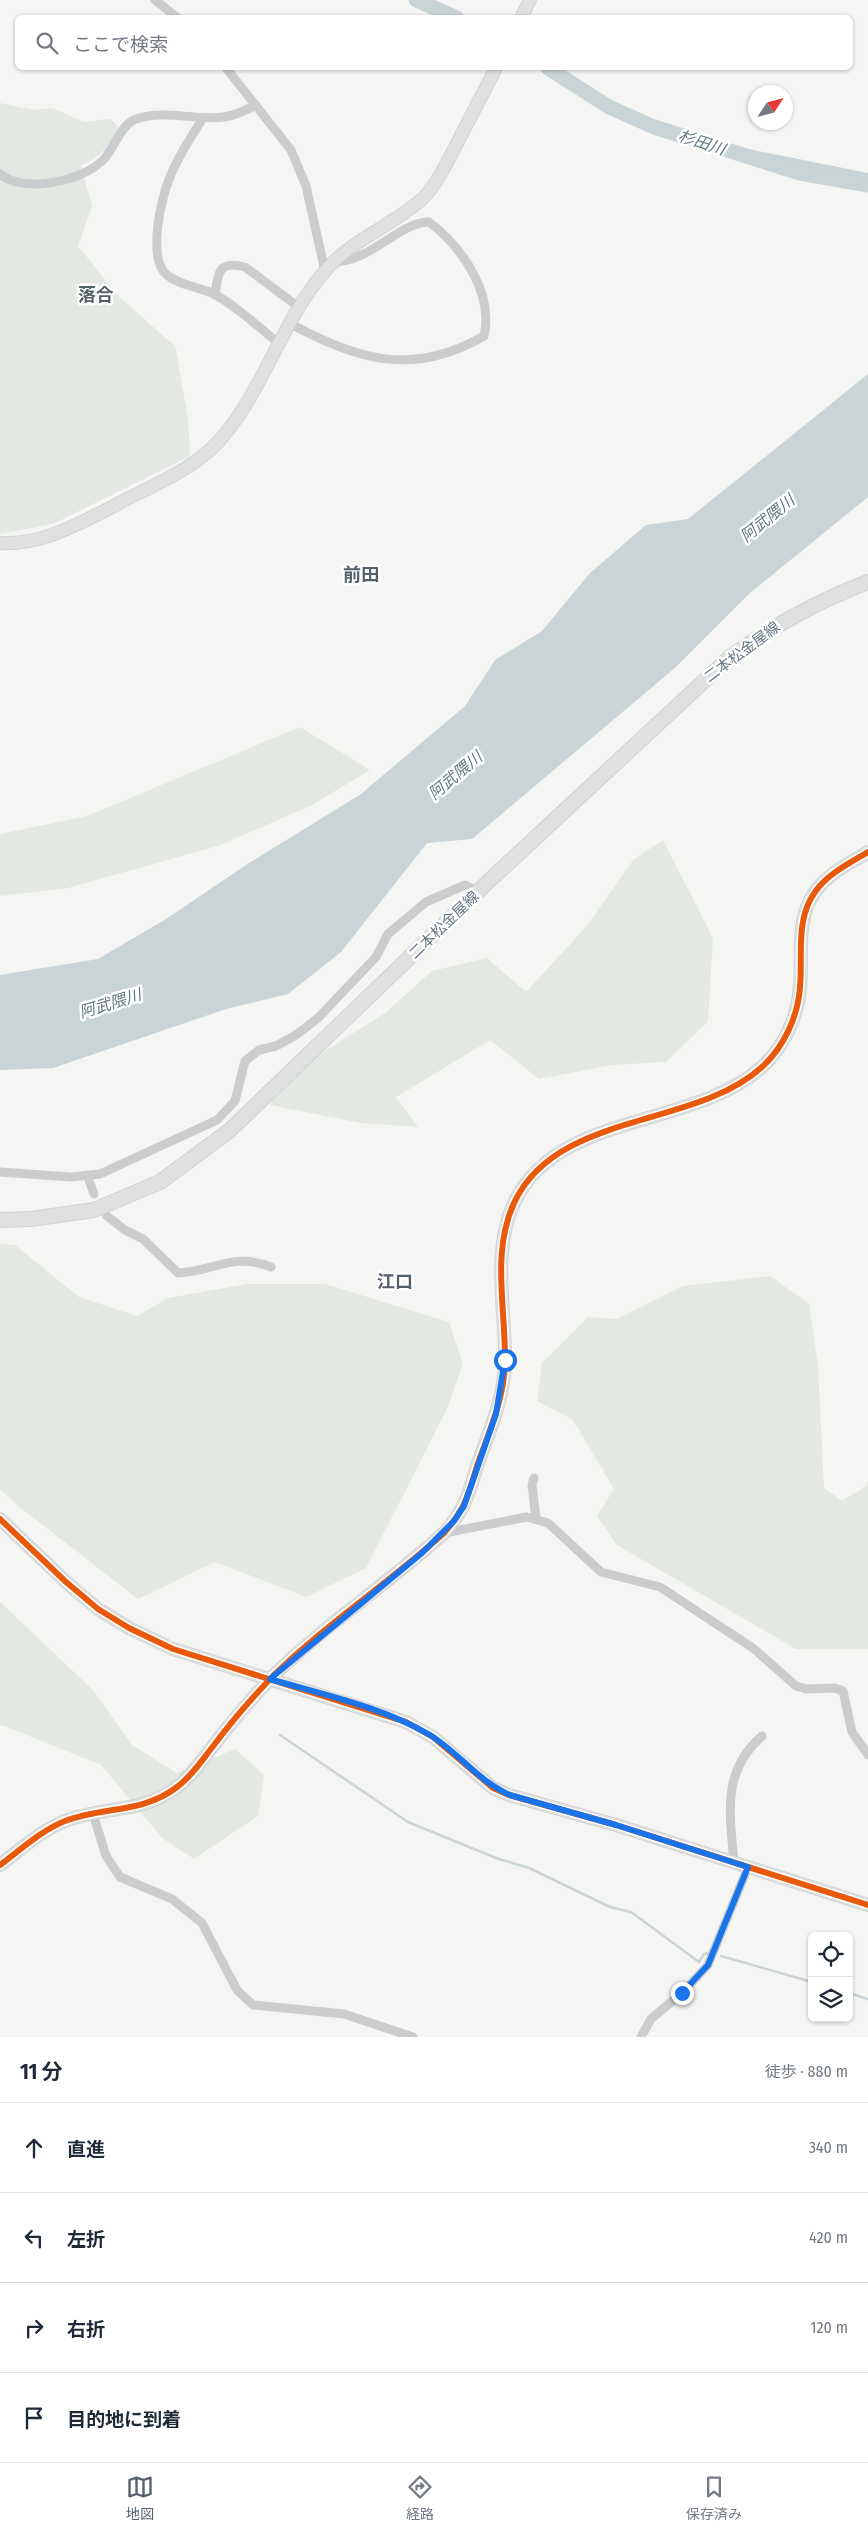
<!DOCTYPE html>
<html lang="ja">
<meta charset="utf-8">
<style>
:root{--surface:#fff;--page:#f2f2f3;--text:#1f2937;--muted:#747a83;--line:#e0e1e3;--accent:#555f6b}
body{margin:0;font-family:"Fira Sans Condensed","Noto Sans JP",sans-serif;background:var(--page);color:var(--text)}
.controls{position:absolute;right:15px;bottom:15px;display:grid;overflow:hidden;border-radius:8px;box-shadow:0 1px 4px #0004}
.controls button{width:45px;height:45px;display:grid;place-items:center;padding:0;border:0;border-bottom:1px solid var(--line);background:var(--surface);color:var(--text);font:25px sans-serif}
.compass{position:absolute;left:748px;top:85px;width:45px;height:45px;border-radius:50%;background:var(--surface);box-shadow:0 1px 4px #0004;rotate:54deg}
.stop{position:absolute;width:15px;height:15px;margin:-11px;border:4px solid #1a73e8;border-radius:50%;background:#fff}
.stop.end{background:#1a73e8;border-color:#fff;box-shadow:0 1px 5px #0008}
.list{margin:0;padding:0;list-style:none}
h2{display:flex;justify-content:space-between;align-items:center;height:65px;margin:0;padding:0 20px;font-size:21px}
h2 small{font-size:16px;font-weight:400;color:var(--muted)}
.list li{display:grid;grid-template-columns:32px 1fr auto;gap:15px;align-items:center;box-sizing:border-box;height:90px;padding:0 20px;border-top:1px solid var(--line)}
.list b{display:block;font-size:19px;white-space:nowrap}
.list em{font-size:16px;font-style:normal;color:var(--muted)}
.icon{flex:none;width:28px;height:28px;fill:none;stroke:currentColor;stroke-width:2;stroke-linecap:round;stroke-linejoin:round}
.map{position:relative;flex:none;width:868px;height:2037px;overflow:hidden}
.search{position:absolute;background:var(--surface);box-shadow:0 1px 4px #0004;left:15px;right:15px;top:15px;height:55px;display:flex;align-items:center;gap:12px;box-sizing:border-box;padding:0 18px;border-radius:8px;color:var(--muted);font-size:19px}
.sheet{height:425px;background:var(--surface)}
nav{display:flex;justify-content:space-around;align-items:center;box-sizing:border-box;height:70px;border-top:1px solid var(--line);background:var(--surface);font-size:14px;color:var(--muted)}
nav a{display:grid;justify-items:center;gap:2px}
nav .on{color:var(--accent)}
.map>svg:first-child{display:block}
.green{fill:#e4e8e2}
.water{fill:#cad3d5}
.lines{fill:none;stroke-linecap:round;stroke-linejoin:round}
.stream{stroke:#cad3d5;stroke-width:2.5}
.river{stroke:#cad3d5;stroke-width:15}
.secondary-casing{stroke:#d2d3d4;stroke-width:14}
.primary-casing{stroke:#d1d1d2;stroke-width:16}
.street{stroke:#cacccd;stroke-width:9}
.secondary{stroke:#dfe0e0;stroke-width:12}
.primary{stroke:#dfe0e0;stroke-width:14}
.cycleway-casing{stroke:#fff;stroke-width:9}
.cycleway{stroke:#e8590c;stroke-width:6}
.route{stroke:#1a73e8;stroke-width:6}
.labels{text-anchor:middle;stroke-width:5;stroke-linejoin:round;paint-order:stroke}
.street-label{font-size:15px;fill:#657684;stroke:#fff}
.water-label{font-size:16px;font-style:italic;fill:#607880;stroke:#fff}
.quarter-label{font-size:18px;font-weight:bold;fill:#535f69;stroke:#fff}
</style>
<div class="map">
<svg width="868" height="2037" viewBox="0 0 868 2037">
<rect width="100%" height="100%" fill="#f5f5f4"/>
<g class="green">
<path d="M0 103 34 110 52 108 84 122 111 119 118 127C109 147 100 157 81 166L92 206 78 246 119 297 175 346 188 418 190 456 53 524 0 534Z"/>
<polygon points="300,727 370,770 312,805 221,845 68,888 0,896 0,834 87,816"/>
<polygon points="663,840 713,938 708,1021 666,1062 612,1065 539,1079 490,1040 396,1097 418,1127 361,1123 270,1105 282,1078 385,1013 432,971 487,958 526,992 586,927 633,860"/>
<polygon points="0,1244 15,1245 79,1297 137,1316 168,1298 247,1284 325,1284 449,1322 463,1364 447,1409 366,1568 306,1597 215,1562 138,1599 17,1505 0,1489"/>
<polygon points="770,1276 809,1304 818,1366 824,1488 842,1501 866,1486 868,1480 868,1649 796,1649 617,1545 597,1516 614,1489 573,1420 537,1401 542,1363 588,1317 617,1319 683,1286"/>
<polygon points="0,1602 94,1691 132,1745 177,1773 235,1749 264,1775 258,1816 194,1859 162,1838 101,1765 4,1726 0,1726"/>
</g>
<g class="water">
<polygon points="678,135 868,173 868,190"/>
<polygon points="868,374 868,497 750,593 676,667 472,839 427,843 341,952 288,994 226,1009 53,1068 0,1070 0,975 98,959 166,919 249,863 361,794 465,706 495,660 542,631 590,573 646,525 688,519"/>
</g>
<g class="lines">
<g class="stream">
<polyline points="280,1735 408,1822 496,1858 529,1868 610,1907 631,1912 699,1962 704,1954 708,1953"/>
<polyline points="721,1956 812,1982"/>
<polyline points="849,1993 868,1999"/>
</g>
<g class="river">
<polyline points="416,0 457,18"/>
<polyline points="548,68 609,107 654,127 800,173 868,185"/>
</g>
<g class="secondary-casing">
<g id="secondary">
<polyline points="521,18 530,0"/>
<path d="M0 543C41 545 74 526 110 508 146 488 191 472 219 441 263 392 282 320 325 271 351 240 392 226 422 199 434 188 443 170 451 155 466 126 481 97 496 68"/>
<polyline points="0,1519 66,1582 98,1609 129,1628 173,1649 406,1722 433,1737 493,1788 509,1795 616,1825 868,1905"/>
<path d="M0 1865C20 1850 42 1830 65 1821 103 1806 142 1814 177 1787 192 1776 202 1760 214 1745 232 1721 252 1698 273 1676 326 1624 389 1583 444 1533 451 1525 457 1517 462 1508 469 1495 473 1480 477 1466 489 1432 504 1399 505 1363 506 1310 491 1253 514 1203 557 1111 694 1129 762 1067 784 1047 798 1016 800 987 803 955 795 920 815 892 827 874 850 863 868 852"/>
</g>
</g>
<g class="primary-casing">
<path id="primary" d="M0 1220 31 1219 94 1210 160 1182 229 1131 491 879 730 657C775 625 816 602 868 582"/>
</g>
<g class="street">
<polyline points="155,0 178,18"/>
<polyline points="226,68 291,150 306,186 325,271"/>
<path d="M203 118C191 137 178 156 170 177 161 198 147 259 167 275 180 286 201 287 216 295 239 308 259 328 280 344"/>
<path d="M0 174C24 194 83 181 103 160 114 149 121 124 136 119 165 109 195 121 224 117 235 116 246 110 256 105"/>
<path d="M215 295C218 272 219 260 245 267L300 308"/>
<path d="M291 324C357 360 413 377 484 336 494 293 462 247 429 222 399 222 373 261 333 262"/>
<polyline points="0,1172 71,1177 100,1174 217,1120 235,1101 245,1061 259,1050 276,1046 296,1035 318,1018 376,957 388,934 426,902 465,885 478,892"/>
<polyline points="87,1175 94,1194"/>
<path d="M107 1216 125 1230 143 1239 178 1273C215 1271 233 1252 271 1267"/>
<polyline points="534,1478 532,1485 536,1519"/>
<polyline points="444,1533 527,1517 548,1523 601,1572 660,1587 753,1648 796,1686 806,1689 835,1688 843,1691 852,1732 868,1755"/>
<polyline points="93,1814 106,1856 120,1877 172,1899 202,1923 237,1990 253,2005 344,2014 413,2037"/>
<path d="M734 1863C730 1814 721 1772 762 1736"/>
<polyline points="641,2037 651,2019 682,1993 708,1965 748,1867"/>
</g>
<use href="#secondary" class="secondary"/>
<use href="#primary" class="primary"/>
<g class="cycleway-casing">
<g id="cycleway">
<polyline points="0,1519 66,1582 98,1609 129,1628 173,1649 406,1722 433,1737 493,1788 509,1795 616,1825 868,1905"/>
<path d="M0 1865C20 1850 42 1830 65 1821 103 1806 142 1814 177 1787 192 1776 202 1760 214 1745 232 1721 252 1698 273 1676 326 1624 389 1583 444 1533 451 1525 457 1517 462 1508 469 1495 473 1480 477 1466 489 1432 504 1399 505 1363 506 1310 491 1253 514 1203 557 1111 694 1129 762 1067 784 1047 798 1016 800 987 803 955 795 920 815 892 827 874 850 863 868 852"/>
</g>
</g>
<use href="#cycleway" class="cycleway"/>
</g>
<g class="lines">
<path class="route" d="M505 1360 496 1414 464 1506 454 1521 422 1553 270 1679C324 1695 382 1707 430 1735 459 1753 478 1781 510 1795L616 1825 748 1867 708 1965 682 1993"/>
</g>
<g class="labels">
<g class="street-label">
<text transform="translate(742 652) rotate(-37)" y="5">二本松金屋線</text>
<text transform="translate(444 925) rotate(-44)" y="5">二本松金屋線</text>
</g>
<g class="water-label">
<text transform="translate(702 142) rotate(18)" y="6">杉田川</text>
<text transform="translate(767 518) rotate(-39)" y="6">阿武隈川</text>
<text transform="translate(455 775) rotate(-40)" y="6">阿武隈川</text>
<text transform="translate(110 1003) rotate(-17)" y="6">阿武隈川</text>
</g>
<g class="quarter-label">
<text x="96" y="301">落合</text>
<text x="361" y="581">前田</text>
<text x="395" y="1288">江口</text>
</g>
</g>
</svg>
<div class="controls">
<button><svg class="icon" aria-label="locate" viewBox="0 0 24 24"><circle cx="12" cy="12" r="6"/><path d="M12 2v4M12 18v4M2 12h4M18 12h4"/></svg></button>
<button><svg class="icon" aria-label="layers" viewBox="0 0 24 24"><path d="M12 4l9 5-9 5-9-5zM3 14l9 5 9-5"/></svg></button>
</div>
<svg class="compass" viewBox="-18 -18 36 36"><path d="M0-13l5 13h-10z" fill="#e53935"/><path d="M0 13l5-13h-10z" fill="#747a83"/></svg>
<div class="stop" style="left:505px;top:1360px"></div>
<div class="stop end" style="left:682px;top:1993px"></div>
<div class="search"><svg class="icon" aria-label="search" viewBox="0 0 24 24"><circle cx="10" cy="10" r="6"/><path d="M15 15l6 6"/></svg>ここで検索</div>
</div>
<section class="sheet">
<h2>11 分<small>徒歩 · 880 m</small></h2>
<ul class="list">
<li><svg class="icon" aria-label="ahead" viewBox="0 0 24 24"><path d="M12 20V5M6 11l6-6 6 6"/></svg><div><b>直進</b></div><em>340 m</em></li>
<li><svg class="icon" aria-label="left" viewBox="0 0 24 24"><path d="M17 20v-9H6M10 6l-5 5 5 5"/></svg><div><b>左折</b></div><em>420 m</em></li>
<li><svg class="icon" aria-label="right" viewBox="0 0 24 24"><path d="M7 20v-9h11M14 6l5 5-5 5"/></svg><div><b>右折</b></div><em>120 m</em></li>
<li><svg class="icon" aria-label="arrive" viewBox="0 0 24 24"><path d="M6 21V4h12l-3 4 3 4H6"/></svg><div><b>目的地に到着</b></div></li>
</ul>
</section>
<nav>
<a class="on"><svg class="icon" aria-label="map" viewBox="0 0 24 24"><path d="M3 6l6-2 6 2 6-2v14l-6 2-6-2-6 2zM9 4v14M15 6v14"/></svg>地図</a>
<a><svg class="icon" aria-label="directions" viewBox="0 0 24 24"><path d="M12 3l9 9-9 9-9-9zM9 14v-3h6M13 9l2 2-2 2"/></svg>経路</a>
<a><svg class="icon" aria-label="saved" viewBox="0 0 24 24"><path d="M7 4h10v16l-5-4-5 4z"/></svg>保存済み</a>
</nav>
